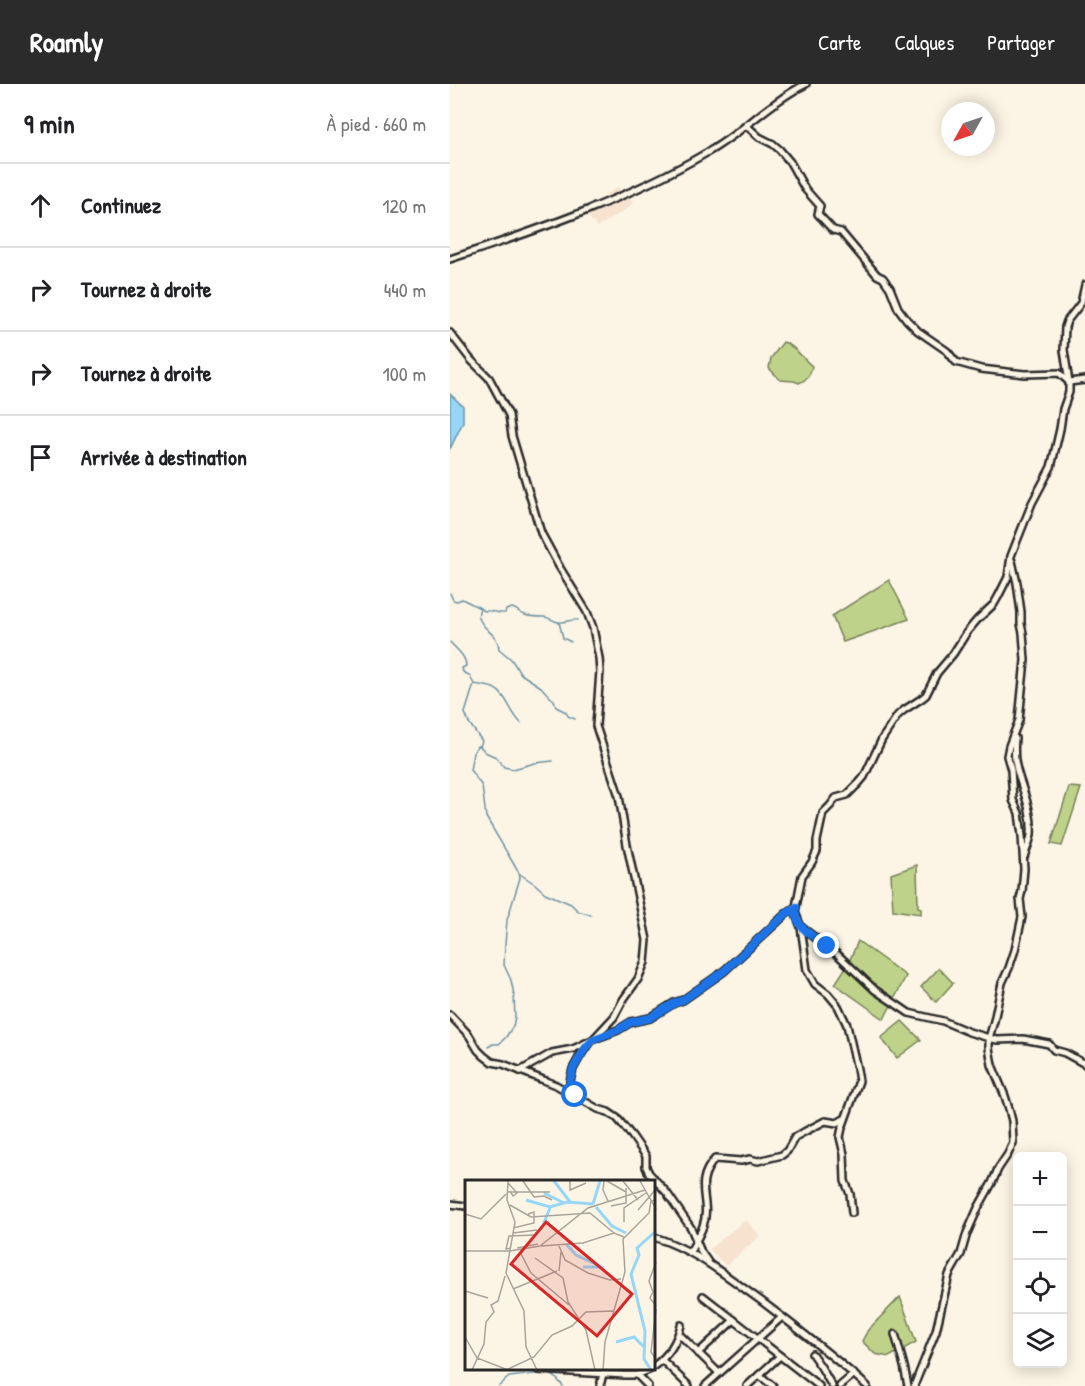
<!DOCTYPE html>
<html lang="fr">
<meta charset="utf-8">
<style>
:root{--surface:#fff;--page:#f2f2f2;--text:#202124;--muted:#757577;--line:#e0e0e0;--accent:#2b2b2b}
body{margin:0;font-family:"Patrick Hand",sans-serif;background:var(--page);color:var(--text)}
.controls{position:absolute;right:18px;bottom:18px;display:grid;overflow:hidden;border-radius:9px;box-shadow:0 3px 15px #0003}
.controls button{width:54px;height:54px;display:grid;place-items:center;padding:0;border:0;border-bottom:2px solid var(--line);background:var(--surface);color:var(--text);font:30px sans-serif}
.compass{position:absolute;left:491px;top:18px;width:54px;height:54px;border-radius:50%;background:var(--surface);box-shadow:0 3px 15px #0003;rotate:230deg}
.stop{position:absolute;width:18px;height:18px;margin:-14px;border:4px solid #1a73e8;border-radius:50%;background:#fff}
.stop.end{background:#1a73e8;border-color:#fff;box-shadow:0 2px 6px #0008}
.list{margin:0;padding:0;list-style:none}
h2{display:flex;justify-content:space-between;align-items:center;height:78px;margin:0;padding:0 24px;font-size:26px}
h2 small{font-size:20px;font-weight:400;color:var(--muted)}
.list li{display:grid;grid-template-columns:39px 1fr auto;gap:18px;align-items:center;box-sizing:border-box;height:84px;padding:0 24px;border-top:2px solid var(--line)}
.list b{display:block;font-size:22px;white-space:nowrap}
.list em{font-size:20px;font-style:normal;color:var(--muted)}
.icon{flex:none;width:33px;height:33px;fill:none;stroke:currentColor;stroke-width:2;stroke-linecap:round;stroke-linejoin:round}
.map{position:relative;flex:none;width:635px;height:1302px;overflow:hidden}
header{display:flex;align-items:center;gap:36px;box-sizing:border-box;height:84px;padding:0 30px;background:var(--accent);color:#fff}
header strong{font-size:28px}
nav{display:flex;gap:33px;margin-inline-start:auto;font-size:21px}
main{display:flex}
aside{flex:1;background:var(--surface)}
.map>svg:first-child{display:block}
.built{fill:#f7e2d0}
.green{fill:#bed389;stroke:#747f5a;stroke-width:1.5}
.water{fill:#96d6f7;stroke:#6b92a5;stroke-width:1.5}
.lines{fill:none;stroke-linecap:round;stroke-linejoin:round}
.stream{stroke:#6b92a5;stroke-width:1.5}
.minor-casing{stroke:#2b2b2b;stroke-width:10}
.minor{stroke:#fcf5e5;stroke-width:5}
.route{stroke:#1a73e8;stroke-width:8}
.inset-river{fill:none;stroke:#96d6f7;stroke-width:3}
.inset-road{fill:none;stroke:#a8a49b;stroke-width:1.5}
.view{fill:#d62828;fill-opacity:0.15;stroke:#d62828;stroke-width:3}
.inset-edge{fill:none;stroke:#2b2b2b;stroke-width:3}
</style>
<header>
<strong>Roamly</strong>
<nav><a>Carte</a><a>Calques</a><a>Partager</a></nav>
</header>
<main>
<aside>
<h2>9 min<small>À pied · 660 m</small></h2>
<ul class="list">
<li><svg class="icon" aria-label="ahead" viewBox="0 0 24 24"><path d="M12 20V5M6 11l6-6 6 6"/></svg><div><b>Continuez</b></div><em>120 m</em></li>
<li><svg class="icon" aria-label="right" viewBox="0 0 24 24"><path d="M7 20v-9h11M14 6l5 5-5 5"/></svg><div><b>Tournez à droite</b></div><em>440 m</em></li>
<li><svg class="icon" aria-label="right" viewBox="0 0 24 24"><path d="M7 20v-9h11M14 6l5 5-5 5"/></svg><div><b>Tournez à droite</b></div><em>100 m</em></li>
<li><svg class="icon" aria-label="arrive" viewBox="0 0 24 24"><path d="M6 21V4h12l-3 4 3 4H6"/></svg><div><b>Arrivée à destination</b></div></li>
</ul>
</aside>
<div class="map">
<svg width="635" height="1302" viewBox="0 0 635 1302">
<rect width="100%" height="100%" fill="#fcf5e5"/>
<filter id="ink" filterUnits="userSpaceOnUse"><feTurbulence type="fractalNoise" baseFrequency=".0167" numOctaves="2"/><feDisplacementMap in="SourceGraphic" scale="12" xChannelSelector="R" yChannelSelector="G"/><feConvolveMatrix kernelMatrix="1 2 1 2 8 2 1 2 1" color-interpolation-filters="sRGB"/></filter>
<g filter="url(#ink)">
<g class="built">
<polygon points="169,102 169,106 184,118 177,125 147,143 134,127 158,118 154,112"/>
<polygon points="296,1136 309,1150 309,1153 276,1182 259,1165 294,1137"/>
</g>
<g class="green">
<path d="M333 258C343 260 353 275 362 282 361 291 357 296 349 299L344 297 330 296 319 284 321 274Z"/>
<polygon points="439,496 459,535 393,558 382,532"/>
<polygon points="619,703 631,704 612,762 601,760"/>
<polygon points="467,781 468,823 471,824 471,830 443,826 441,790"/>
<polygon points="408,857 456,892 434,935 385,900 398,880"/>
<polygon points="489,884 503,899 486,918 471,903"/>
<polygon points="452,937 471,956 447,974 431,954"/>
<polygon points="450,1213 466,1258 439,1273 425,1270 412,1257 418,1246"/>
</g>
<polygon class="water" points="0,310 13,322 13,338 0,365"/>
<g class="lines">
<g class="stream">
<path d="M0 509 3 516 7 517 12 515 30 524C29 527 28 532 29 534 34 547 49 551 49 565L61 575 71 590 91 603 100 613 104 616 106 623 116 628 118 632 125 635"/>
<path d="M31 525 35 527C42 526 48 530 55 529L56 526 62 524C67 525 69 529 75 531 81 533 88 533 94 533 99 533 103 537 108 538 115 539 121 535 128 536"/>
<polyline points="109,538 113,554 121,558"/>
<path d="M0 558C6 565 16 572 16 582L12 584 13 588 19 591 24 600 15 629 19 639 32 657 30 662H27L23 669 20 686 32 702 36 733 69 789 70 794 57 836 55 860 54 881 61 896 64 911 65 933 63 942 56 953 49 960H43L38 963"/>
<path d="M24 600C30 601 38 602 43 604 57 610 60 629 71 639"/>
<polyline points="30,662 35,668 46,673 54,683 63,685 85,679 103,677"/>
<polyline points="70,790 85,800 95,809 121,820 128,827 141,831"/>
<polyline points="98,1289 105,1293 113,1302"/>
<polyline points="49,1302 59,1293 93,1289"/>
</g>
<g class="minor-casing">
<g id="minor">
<polyline points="296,41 309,53 323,60 330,66 340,78 355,105 370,122 368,130 383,146 391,148 427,191 433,194 440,204 448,224 457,236 468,247 497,267 506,278 531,285 575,290 609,289 619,298 635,296"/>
<path d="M0 175C88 146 178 115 258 68 293 48 320 18 356 0"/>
<polyline points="0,249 21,276 39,294 59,331 62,352 91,449 110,484 137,528 143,544 149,574 150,587 146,642 169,712 177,761 197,856 195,878 188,895 173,916 164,933 136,963 129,974 123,985 120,997 121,1009"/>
<path d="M565 654C564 665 564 676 567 686 573 708 583 728 581 751 580 758 576 766 574 773"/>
<polyline points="351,843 387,870 425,906 459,929 493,937 519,948 539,954 547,956 573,955 599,960 604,966 615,969 635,980"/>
<polyline points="0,931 19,951 28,966 34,972 42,978 53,980 106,1001 148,1025 158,1028 167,1034 182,1052 196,1072 196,1083 199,1089 217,1109 241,1144 251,1168 258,1178"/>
<polyline points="70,987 102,969 123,965 144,955 168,946 181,938 200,934 224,919 233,916 273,888 337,829 346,823"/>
<polyline points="0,1120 16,1122"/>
<polyline points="402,1129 400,1110 395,1097 394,1070 390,1053 392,1044 409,997 407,985 397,941 388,922 378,910 365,900 357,886 351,843 345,828 352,792 362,778 367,767 367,757 373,729 380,722 386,714 397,711 409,699 414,693 432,655 448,631 454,626 471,615 476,611 487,589 503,570 517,548 527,536 544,520 548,513 558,493 561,472 582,419 601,383 603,375 610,345 613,325 619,308 619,298 614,266 615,243 617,237 631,219 635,201"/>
<path d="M204 1153C245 1166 275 1191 310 1216 347 1244 383 1272 417 1302"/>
<path d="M240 1168C244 1160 250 1151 253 1142 262 1117 242 1100 265 1075L291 1077 300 1075 308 1077 332 1071 337 1067 345 1053 354 1048 375 1037 387 1039 394 1035"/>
<polyline points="253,1212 369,1302"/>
<polyline points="229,1250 269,1289"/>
<polyline points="445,1250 454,1282 458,1302"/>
<polyline points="248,1269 284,1236"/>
<polyline points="362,1270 371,1283 382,1302"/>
<polyline points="212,1276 239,1302"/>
<path d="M204 1282C218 1272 227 1258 231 1241"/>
<polyline points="88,1286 175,1291 187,1291 199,1286"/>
<polyline points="187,1291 198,1302"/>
<polyline points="309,1291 323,1302"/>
<polyline points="150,1302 154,1286"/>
<polyline points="255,1302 332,1233"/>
<polyline points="297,1302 330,1272"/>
<polyline points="390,1302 404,1290"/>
<polyline points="464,1302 486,1247 499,1191 511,1170 517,1149 528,1124 542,1099 548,1085 558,1070 563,1059 562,1037 559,1025 555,1012 542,981 539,964 539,954 544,937 552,899 559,884 565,866 572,833 570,815 572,807 574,785 572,752 569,729 563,716 561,686 557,672 559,662 569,636 575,576 573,549 571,540 571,528 567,499 562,477"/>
</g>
</g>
<use href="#minor" class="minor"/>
</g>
</g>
<g class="lines" filter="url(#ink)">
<path class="route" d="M125 1011 122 1009 120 997 123 985 136 963 144 955 168 946 181 938 200 934 225 919 233 916 273 888 337 829 346 823C342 842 364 853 377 862"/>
</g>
<g transform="translate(15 1096)">
<rect width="190" height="190" fill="#fcf5e5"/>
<path class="inset-river" d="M89 1 106 23M79 13 99 23M61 20 85 27 102 22 128 24M128 24 135 1M131 27 147 46 161 53M78 45 85 28M101 64 111 75 139 88M118 87H137M151 162 169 157 179 167M186 190 179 179 180 151 166 94 174 75 172 68 191 51"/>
<path class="inset-road" d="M43 1 42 20 50 42 41 93 59 131 61 167 72 190M58 1 69 17 79 16 87 20M105 1V10L121 3M139 1 138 10 143 21M142 1 161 12M158 1 173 20M175 1 191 29M43 3 52 13 48 16 45 11M42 12H85M45 25 66 37 125 33 149 53M146 26 161 23V8M173 30 191 9M0 34 16 39 41 14M159 42V28L181 13M48 48 69 43V32L63 34M48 53 72 50M76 66 118 63 149 53 159 57M94 66 100 80 123 93 145 100 156 99M46 68 41 69 44 56 71 55M52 68 73 64M0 71H45L75 66 123 28 180 10M55 72 66 93 104 125M70 78 98 98 103 122 121 150 130 190M191 82 184 101 188 112 185 118 191 126M94 91 96 72M48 109 92 91M0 111 23 118M191 129 186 172 191 179M0 157 12 178 43 190M43 189 69 177 87 155 107 146 121 132 148 131M7 190 19 164 21 142 29 132 26 125 33 121 40 96M138 190 140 162 160 92 158 59 184 33 186 21 191 20"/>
<path class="view" d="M81 42 167 114 132 156 46 84Z"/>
<rect width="190" height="190" class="inset-edge"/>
</g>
</svg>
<div class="controls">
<button>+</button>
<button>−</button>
<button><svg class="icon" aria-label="locate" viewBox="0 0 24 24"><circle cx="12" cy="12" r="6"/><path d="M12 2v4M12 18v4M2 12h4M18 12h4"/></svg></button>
<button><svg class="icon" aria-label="layers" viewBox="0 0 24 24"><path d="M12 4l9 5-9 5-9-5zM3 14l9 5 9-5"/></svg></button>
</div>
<svg class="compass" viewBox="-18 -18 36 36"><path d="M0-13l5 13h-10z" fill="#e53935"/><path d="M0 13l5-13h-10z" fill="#757577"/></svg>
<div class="stop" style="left:125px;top:1011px"></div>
<div class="stop end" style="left:377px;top:862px"></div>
</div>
</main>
